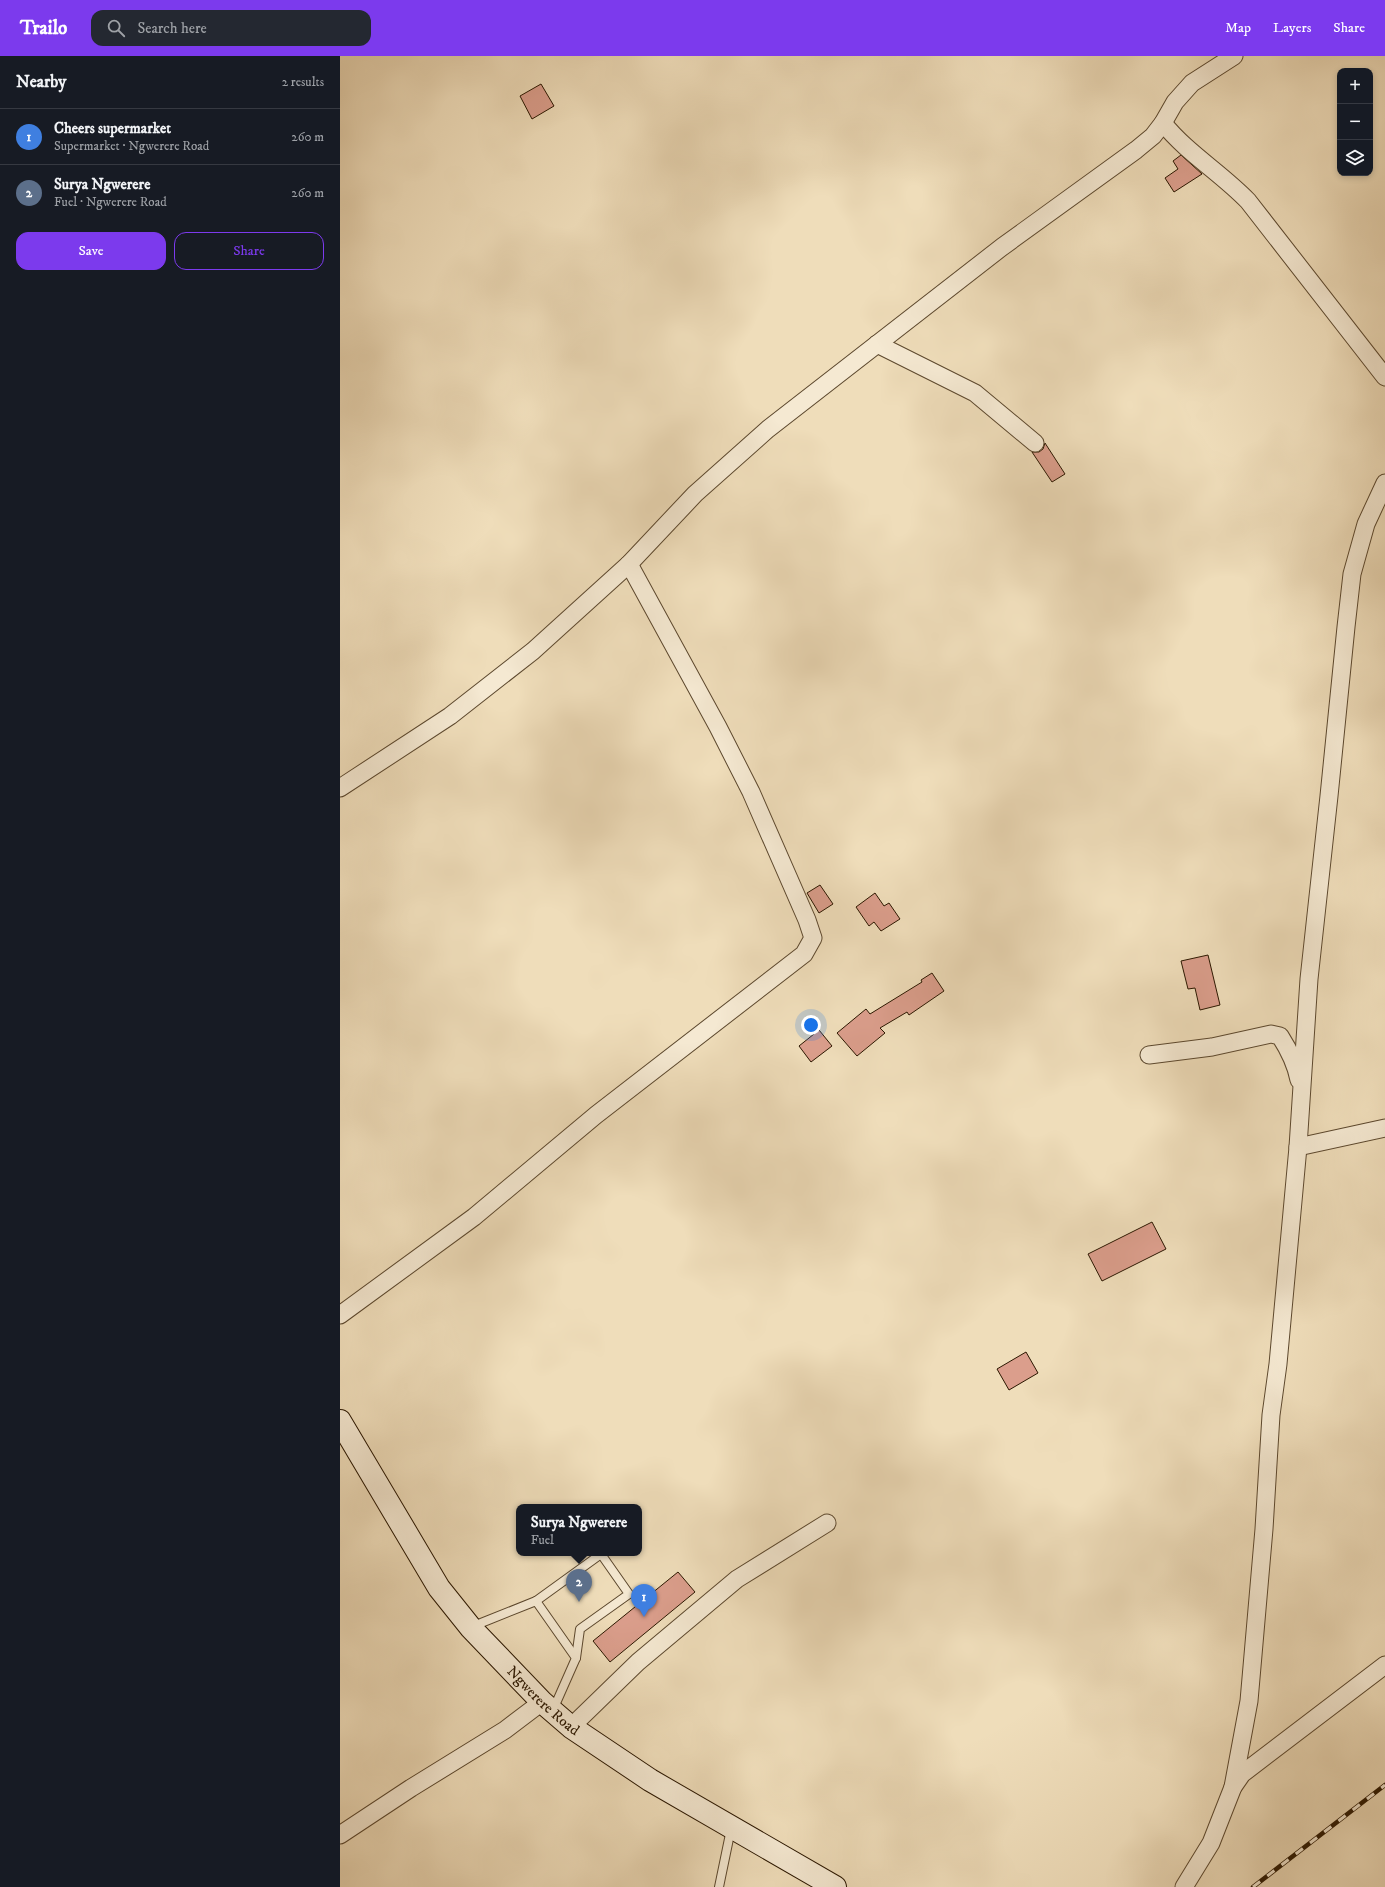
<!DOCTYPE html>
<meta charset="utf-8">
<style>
:root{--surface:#171b24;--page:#242831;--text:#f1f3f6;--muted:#9ea1a6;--line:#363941;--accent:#7c3aed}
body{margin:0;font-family:"IM FELL DW Pica",serif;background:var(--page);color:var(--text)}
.controls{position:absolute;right:12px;top:12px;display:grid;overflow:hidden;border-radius:8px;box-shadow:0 2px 6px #0003}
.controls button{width:36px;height:36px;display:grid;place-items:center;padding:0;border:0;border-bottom:1px solid var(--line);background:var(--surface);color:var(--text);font:20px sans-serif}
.you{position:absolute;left:471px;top:969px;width:14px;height:14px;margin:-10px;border:3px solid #fff;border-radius:50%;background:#1a73e8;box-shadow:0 0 0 6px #1a73e833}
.badge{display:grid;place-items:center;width:26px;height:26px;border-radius:50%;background:var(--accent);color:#fff;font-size:13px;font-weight:700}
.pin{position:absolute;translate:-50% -33px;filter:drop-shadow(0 1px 2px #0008)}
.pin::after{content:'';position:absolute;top:21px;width:14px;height:12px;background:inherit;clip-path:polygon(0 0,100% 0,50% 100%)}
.popup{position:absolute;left:176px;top:1448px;width:126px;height:52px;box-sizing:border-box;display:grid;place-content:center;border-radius:8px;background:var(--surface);filter:drop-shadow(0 1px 3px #0005);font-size:13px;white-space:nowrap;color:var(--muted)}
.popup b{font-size:15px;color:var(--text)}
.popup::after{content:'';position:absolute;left:50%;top:100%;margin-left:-8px;border:8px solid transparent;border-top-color:var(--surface)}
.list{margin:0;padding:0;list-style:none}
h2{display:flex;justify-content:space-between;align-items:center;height:52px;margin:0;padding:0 16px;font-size:17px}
h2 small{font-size:13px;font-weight:400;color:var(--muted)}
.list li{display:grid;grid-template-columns:26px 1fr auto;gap:12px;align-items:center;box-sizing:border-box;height:56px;padding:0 16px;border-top:1px solid var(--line)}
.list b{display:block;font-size:15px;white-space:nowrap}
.list p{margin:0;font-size:13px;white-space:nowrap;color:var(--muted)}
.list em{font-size:13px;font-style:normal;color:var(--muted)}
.actions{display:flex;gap:8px;padding:12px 16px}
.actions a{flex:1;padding:9px 0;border:1px solid var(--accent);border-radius:12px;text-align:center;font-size:14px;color:var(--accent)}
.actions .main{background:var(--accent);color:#fff}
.icon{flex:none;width:22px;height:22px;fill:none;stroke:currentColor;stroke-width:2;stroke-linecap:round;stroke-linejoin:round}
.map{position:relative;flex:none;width:1045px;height:1831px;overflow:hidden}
header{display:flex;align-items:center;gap:24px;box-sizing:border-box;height:56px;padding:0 20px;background:var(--accent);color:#fff}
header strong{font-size:19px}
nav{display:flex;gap:22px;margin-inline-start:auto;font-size:14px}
.search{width:280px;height:36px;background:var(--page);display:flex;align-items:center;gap:10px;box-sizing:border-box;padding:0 14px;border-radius:12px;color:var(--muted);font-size:15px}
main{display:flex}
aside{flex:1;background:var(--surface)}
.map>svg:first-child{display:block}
.building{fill:#db9e8c;stroke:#2b1700}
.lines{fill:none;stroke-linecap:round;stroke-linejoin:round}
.lane-casing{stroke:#5c482e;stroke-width:10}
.street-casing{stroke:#5c482e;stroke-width:19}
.secondary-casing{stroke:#2b1700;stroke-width:24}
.lane{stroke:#f5e9d2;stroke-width:8}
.street{stroke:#f5e9d2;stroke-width:17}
.secondary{stroke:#f5e9d2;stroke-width:22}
.rail-casing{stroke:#2b1700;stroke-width:4.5}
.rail{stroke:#f5e9d2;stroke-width:3;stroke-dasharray:9;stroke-linecap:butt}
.labels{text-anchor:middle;stroke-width:3;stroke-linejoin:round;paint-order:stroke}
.street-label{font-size:15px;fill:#2b1700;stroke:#f5e9d2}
</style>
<header>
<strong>Trailo</strong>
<div class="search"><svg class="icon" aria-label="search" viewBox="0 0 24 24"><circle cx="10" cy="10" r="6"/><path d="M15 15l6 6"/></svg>Search here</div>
<nav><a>Map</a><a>Layers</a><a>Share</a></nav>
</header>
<main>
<aside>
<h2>Nearby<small>2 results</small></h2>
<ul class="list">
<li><span class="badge" style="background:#3f7fe0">1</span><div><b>Cheers supermarket</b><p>Supermarket · Ngwerere Road</p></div><em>260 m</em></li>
<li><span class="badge" style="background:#5c6f8a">2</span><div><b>Surya Ngwerere</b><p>Fuel · Ngwerere Road</p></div><em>260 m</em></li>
</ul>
<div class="actions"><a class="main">Save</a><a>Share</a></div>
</aside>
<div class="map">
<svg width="1045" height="1831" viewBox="0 0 1045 1831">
<rect width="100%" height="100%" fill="#efddba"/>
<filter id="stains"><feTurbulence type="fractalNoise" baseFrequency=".005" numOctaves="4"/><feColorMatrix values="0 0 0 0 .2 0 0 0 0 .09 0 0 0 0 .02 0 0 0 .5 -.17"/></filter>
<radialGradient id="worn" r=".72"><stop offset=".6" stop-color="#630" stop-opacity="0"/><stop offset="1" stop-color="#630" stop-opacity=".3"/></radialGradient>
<g class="building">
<polygon points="201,28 214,50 192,63 180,40"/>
<polygon points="841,99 862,118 834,136 825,122 838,113 833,105"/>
<polygon points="705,387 725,418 712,426 692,396 699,396 703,393"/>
<polygon points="480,829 493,848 479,857 467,837"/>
<polygon points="535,837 544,850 549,847 560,863 541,875 534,866 529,870 516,851"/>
<polygon points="868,899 880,949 860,954 855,932 848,933 841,905"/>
<polygon points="592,917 604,935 569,959 567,956 540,972 545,977 517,1000 497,977 526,953 530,958 582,926 581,924"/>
<polygon points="479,974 492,990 471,1006 459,990"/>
<polygon points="812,1166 826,1193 762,1225 748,1198"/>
<polygon points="686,1296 698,1317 669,1334 657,1313"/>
<polygon points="338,1516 355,1536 270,1606 253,1585"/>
</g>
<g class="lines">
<g class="lane-casing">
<g id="lane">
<polyline points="196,1545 261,1498 289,1538 240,1573 236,1602"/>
<polyline points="131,1571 196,1545 236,1602 213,1654"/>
<polyline points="379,1831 391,1773"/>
</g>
</g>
<g class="street-casing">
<g id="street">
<path d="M823 67C847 97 881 117 908 145L1045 321"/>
<polyline points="537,288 635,337 695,387"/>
<polyline points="0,732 110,660 193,595 289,508 355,438 428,373 662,191 796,94 813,80 823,67 835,46 852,27 894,0"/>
<path d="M809 999 872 991 931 978 940 980C949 994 956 1008 959 1024"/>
<polyline points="958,1091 1045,1072"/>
<polyline points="0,1259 134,1161 256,1059 464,898 473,882 467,864 411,736 378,671 289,508"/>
<polyline points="231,1671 298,1606 397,1523 487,1467"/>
<polyline points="893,1731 909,1645 924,1473 931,1359 938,1308 958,1091 969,923 989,740 1006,571 1012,518 1026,468 1045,427"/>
<polyline points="0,1779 71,1732 165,1674 202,1646"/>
<polyline points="844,1831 871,1787 893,1731 902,1718 1045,1609"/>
</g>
</g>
<g class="secondary-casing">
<g id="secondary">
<path id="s1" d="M0 1365 99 1532 131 1572 202 1646 231 1671 310 1724 495 1831"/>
</g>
</g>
<use href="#lane" class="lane"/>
<use href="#street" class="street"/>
<use href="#secondary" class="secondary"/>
<g class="rail-casing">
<polyline id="rail" points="913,1831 1045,1729"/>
</g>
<use href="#rail" class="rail"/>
</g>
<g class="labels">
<g class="street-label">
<text dy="5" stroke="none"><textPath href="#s1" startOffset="348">Ngwerere Road</textPath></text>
</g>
</g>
<rect width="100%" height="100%" filter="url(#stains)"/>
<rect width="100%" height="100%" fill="url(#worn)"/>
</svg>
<div class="controls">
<button>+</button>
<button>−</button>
<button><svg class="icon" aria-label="layers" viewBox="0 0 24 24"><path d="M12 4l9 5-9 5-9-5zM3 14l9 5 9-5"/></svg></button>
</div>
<div class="you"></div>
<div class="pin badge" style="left:304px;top:1561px;background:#3f7fe0">1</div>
<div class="pin badge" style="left:239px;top:1546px;background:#5c6f8a">2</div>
<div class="popup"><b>Surya Ngwerere</b>Fuel</div>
</div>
</main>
